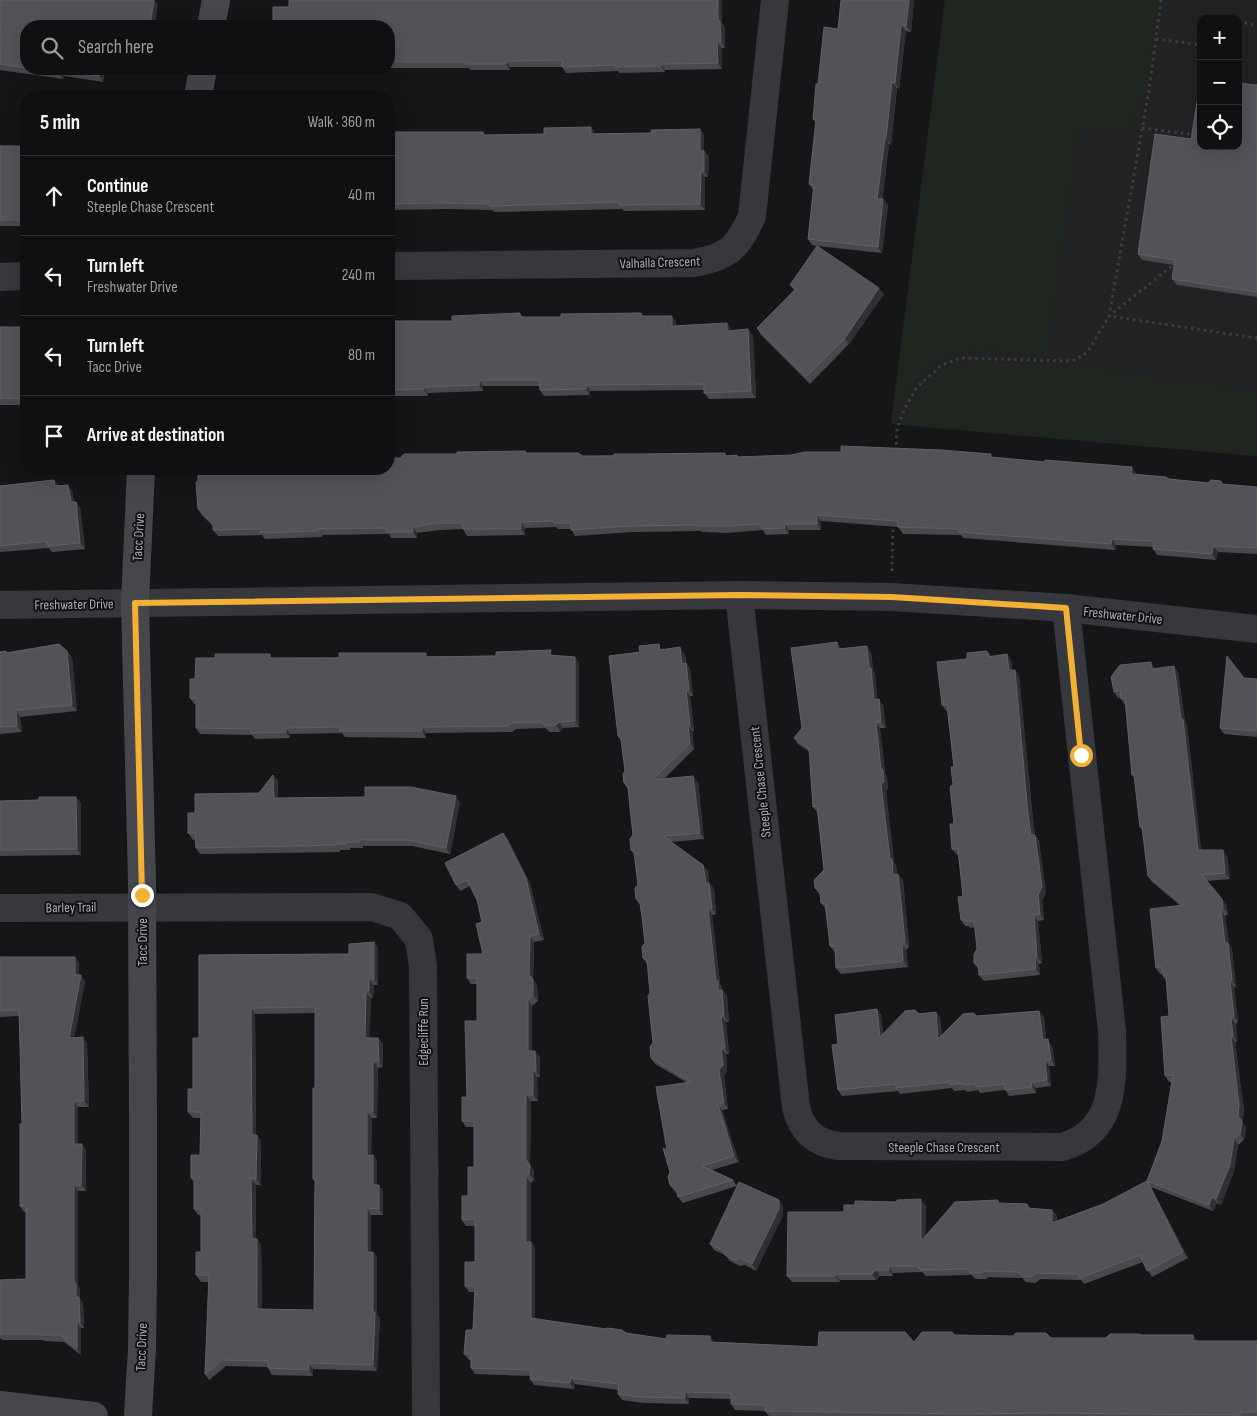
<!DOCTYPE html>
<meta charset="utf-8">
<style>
:root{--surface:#101012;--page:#19191b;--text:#f1f3f6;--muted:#9c9d9f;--line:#303032}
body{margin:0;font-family:"Sofia Sans Condensed",sans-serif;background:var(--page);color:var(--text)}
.controls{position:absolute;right:15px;top:15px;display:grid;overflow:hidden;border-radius:10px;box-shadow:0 5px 20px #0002}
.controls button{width:45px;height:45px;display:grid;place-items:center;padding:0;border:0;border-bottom:1px solid var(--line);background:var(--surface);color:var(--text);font:25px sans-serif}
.stop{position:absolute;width:15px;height:15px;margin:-11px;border:4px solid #f2b134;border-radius:50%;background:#fff}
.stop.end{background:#f2b134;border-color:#fff;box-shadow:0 1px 5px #0008}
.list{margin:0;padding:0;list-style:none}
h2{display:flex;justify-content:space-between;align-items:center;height:65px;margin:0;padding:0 20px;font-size:21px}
h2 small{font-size:16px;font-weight:400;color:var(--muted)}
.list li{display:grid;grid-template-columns:32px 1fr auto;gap:15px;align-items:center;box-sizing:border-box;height:80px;padding:0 20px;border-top:1px solid var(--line)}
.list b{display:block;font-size:19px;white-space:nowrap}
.list p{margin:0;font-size:16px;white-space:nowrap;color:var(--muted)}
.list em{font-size:16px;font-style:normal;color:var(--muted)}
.icon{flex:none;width:28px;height:28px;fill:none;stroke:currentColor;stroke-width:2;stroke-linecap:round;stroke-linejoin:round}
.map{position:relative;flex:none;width:1257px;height:1416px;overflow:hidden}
.search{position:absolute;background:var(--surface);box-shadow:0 5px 20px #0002;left:20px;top:20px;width:375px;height:55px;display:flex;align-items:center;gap:12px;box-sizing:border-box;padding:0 18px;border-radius:20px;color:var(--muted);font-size:19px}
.panel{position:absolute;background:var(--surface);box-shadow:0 5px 20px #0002;left:20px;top:90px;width:375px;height:385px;border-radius:20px}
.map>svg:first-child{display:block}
.built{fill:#222225;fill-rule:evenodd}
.green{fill:#1e261f}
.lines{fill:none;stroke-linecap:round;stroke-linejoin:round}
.path{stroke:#3d3f44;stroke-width:3;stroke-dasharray:2.5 4;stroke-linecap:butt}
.street{stroke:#37383d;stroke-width:28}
.secondary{stroke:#45474d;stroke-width:28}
.wall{fill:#47494d;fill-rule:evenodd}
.shaded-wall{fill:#2f3033}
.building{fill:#525359;stroke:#5f6168;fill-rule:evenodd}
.route{stroke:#f2b134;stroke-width:6}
.labels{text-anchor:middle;stroke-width:4;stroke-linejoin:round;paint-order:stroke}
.street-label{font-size:14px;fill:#a8adb8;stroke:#111113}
</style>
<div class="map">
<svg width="1257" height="1416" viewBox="0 0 1257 1416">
<rect width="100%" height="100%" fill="#161618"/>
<path class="built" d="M945 0H1257V456L891 424ZM1201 19H1238V146H1201Z"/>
<g class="green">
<path d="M945 0H1158L1146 89 1134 121 1127 135 1080 127 1047 356C1021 354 976 346 952 354 923 364 901 397 891 424Z"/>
<path d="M992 361 1063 367 1072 364 1257 392V456L901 425C910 399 929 371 957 363 967 360 981 361 992 361Z"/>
</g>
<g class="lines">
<g class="path">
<polyline points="1161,0 1149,90 1109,316 1257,338"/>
<polyline points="1238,22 1257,25"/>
<polyline points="1156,39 1201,45"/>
<polyline points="1142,128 1196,135"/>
<polyline points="896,451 897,429 904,410 917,387 942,365 961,358 1072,361 1087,353 1109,316 1173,265"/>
<polyline points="892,571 893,523"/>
</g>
<g class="street">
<path d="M389 266 694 263C728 257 738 248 752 216L775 0"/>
<polyline points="0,277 26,276"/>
<path d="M739 595 796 1107C801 1130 815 1143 838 1146L1062 1147C1117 1132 1113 1078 1112 1031L1066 608"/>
<polyline points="0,605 739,595 892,597 1066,608 1257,629"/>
<polyline points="0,908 372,907 400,916 419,939 423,967 426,1416"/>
</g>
<g class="secondary">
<polyline points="211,26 216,0"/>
<polyline points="198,96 203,69"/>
<polyline points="0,1405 94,1416"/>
<polyline points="138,1416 142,1349 143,1278 143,1117 142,883 135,603 141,469"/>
</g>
</g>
<g class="wall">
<polygon points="0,0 158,5 26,26 26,69 149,69 149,75 105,69 103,82 64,76 63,79 0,70"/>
<polygon points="289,0 722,0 722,23 725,27 725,48 722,48 722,69 665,70 665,72 619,73 618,71 566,73 562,67 510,67 510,70 470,70 469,68 389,68 389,26 289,7"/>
<polygon points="841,0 914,0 911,32 906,31 899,89 897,88 891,145 889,144 882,199 883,199 888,205 882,253 817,246 884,294 849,344 810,384 761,335 757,328 794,290 790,285 817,246 812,245 808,239 813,190 809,184 816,123 813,119 818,84 838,29"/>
<polygon points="273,69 332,69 319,69 319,74 278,75"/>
<polygon points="1257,85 1257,297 1177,285 1172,279 1174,265 1142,260 1138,254 1191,139"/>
<polygon points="700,129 704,135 704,151 709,157 708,177 705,177 705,210 624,211 622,209 494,212 492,210 448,209 389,210 389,132 483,132 485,135 651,133"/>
<rect x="0" y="146" width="26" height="80"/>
<polygon points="520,313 523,317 561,317 641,313 643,316 676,322 676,326 727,323 731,329 731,331 753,335 756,398 709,399 704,393 704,390 590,391 590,395 544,396 540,390 539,386 483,386 483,391 428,393 428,396 389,396 389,321 452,321"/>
<rect x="0" y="327" width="26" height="78"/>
<polygon points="525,451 527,453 583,456 725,453 726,456 737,455 738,457 993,457 1136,473 1136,474 1169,479 1257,487 1257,554 1218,552 1216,560 1157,555 1153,549 1153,547 1116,545 1115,550 963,538 961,535 903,534 898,527 821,521 821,530 789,530 789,534 766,535 763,530 727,533 702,532 701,531 633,532 575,536 571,529 558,529 556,527 525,528 525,535 467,536 463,529 440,530 417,533 417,538 391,538 389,534 322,535 322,537 265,539 262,535 218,536 213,530 213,526 202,515 198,509 198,482 400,458"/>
<polygon points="54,480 59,486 72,491 74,502 76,502 80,508 85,549 52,552 49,548 0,552 0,486"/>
<polygon points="663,649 685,654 686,663 690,669 693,696 690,696 694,731 692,731 694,749 664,779 698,782 704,839 671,842 703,865 708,871 709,883 714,889 716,914 712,915 720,984 722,987 722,990 727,996 729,1022 726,1022 729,1054 726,1054 727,1071 724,1076 728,1109 722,1110 739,1162 712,1170 733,1180 737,1186 683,1203 678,1197 677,1193 674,1191 670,1185 670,1172 667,1150 686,1082 655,1064 651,1058 653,1043 650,993 647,964 643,958 645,943 640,905 636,899 638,885 635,855 631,850 633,835 628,789 624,783 625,771 621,741 618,736 640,652"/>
<polygon points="841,649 871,652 873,670 875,674 877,699 883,705 886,728 880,728 885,773 887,777 888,788 886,791 894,862 896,865 897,874 903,880 909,947 906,950 908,967 841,974 836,968 835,953 830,946 826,909 821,903 820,895 815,888 824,870 818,813 813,807 810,752 798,744 794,738 802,728"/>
<polygon points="6,651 7,652 67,651 72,658 77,711 20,717 22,732 0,734 0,652"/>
<polygon points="987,651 991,656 1007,654 1011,660 1012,670 1015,670 1019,676 1033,820 1035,835 1039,841 1046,893 1042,901 1044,920 1038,921 1042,963 1039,964 1040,975 984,981 979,975 979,969 974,963 977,949 975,927 970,928 969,926 965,926 961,920 963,896 958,855 957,855 952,849 954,824 953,784 954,767 947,711 946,711 942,705 967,659"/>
<polygon points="554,655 579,663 579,727 563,728 560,732 550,732 545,728 516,729 512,732 426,733 426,738 345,737 342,733 290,734 290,738 255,739 252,735 200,734 196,728 196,704 194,704 190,698 195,679 215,658 273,658"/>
<polygon points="1155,668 1178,672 1185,722 1187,725 1201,850 1227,856 1230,879 1207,881 1226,905 1228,914 1225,916 1229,944 1232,949 1236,987 1234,987 1238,1022 1236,1024 1237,1042 1235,1042 1244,1111 1242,1122 1246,1127 1244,1140 1238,1145 1234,1171 1221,1205 1217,1203 1213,1211 1151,1187 1188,1258 1152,1277 1143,1262 1084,1284 1081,1280 1040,1279 1036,1283 1026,1282 1022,1278 988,1277 986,1279 975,1279 972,1275 926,1276 922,1272 893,1273 893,1276 880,1276 876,1280 840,1280 840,1282 792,1282 787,1276 844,1212 855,1205 897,1202 926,1206 925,1236 1001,1203 1027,1204 1030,1208 1052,1210 1057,1216 1057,1221 1103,1204 1147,1181 1162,1141 1172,1082 1169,1082 1165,1076 1169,1016 1166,981 1163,976 1163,974 1160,974 1156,968 1181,906 1152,882 1148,876 1143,832 1140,827 1135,779 1132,775 1125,705 1121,699 1121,697 1118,698 1114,692"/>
<polygon points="1244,678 1257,679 1257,737 1224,734 1220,728"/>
<polygon points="273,775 278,781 278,798 460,802 450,854 412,846 363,846 363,848 350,848 350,850 340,850 340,852 200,854 196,848 195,839 193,840 188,833 195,813 259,793"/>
<polygon points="76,797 81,803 81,855 0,856 0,801 39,800"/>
<polygon points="508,839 530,884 544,940 534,942 533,980 537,985 538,1001 532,1006 532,1051 535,1051 540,1057 540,1077 537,1077 538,1101 531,1101 530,1165 534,1171 534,1180 531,1183 531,1242 535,1248 535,1319 666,1339 714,1343 818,1347 914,1342 955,1335 1051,1338 1106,1338 1141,1335 1193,1335 1197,1341 1257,1341 1257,1416 769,1416 765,1411 735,1410 731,1404 731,1399 689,1398 689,1404 643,1403 622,1400 618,1394 618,1390 575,1384 574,1389 534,1385 530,1379 530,1376 475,1374 471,1368 471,1360 469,1360 464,1354 473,1330 475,1292 469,1292 465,1286 475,1262 475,1226 466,1226 462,1220 474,1167 474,1127 466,1127 462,1121 467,1097 477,1021 477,984 471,984 467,978 483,954 482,922 477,900 470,886 460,891 456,885"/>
<path d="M374 942 378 948V985H374L373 998H371L369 1038H378L383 1044V1067L378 1068 377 1118H372L371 1155H373L377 1161V1185L383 1191V1215H371V1252H373L377 1258V1315L380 1318 377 1371 313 1369V1376L272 1375 268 1368V1367L226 1366 209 1380 205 1374 209 1282H201L196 1275 201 1252V1215H198L194 1209V1182L191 1178 200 1155 201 1118H193L188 1112 193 1089 199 1038V955L349 954ZM315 1013V1088L313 1179 315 1182 314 1310 262 1309 261 1245 257 1239H256V1185H261V1141L256 1135 255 1014Z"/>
<polygon points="0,957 75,957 79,963 79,975 85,981 74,1038 87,1044 89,1107 78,1107 78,1144 86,1150 86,1191 78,1191 78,1285 80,1289 80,1299 83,1303 84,1328 81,1328 81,1355 64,1342 44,1341 43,1340 3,1340 0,1338 0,1280 26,1279 26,1212 24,1212 20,1206 22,1124 20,1016 0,1017"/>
<polygon points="877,1009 881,1015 883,1033 919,1014 936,1012 940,1018 942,1035 977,1016 1039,1011 1044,1017 1046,1040 1052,1046 1055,1066 1049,1066 1051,1086 1036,1088 1036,1093 1009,1096 1005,1090 980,1093 978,1090 967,1092 965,1090 954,1091 952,1088 900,1094 898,1091 842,1096 838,1090 838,1044"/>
<polygon points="783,1206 783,1215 756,1271 745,1265 740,1266 730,1261 725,1255 714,1250 710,1244"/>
</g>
<g class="shaded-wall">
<polygon points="154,0 155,0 158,5 155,26 150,26"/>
<polygon points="718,0 722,0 722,23 725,27 725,48 721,42 718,21"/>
<polygon points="909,0 914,0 911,32 906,26"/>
<polygon points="901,25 906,31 899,89 895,83"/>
<polygon points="717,42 722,48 722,69 718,63"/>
<polygon points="506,61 510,67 510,70 506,64"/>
<polygon points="661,64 665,70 665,72 661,66"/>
<polygon points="100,69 105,69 103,82 99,76"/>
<polygon points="144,69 149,69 149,75"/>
<polygon points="315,69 319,69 319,74"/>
<polygon points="60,70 64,76 63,79 59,73"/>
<polygon points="892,82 897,88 891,145 886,138"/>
<polygon points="591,127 595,133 596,140 591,134"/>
<polygon points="700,129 704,135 704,151 709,157 708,177 704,171 700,151"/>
<polygon points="885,138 889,144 882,205 877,199"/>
<polygon points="701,171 705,177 705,210 700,204"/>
<polygon points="883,199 888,205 882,253 878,247"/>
<polygon points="879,288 884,294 849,344 845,338"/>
<polygon points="672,316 676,322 676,332 672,326"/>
<polygon points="727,323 731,329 731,337 727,331"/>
<polygon points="748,329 753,335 756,398 751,391"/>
<polygon points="479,380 483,386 483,391 479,385"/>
<polygon points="586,385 590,391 590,395 586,389"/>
<polygon points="424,387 428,393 428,396 424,389"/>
<polygon points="1132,467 1136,473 1135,480 1131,474"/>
<polygon points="54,480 59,486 55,486"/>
<polygon points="68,485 72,491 75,509 71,502"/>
<polygon points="76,502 80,508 85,549 80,543"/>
<polygon points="817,515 821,521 821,530 817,524"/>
<polygon points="521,522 525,528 525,535 521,529"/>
<polygon points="785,524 789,530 789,534 785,528"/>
<polygon points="413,527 417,533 417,538 413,532"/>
<polygon points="1112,539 1116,545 1115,550 1111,544"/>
<polygon points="1213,546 1218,552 1216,560 1212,554"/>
<polygon points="837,642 841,648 842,655 838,649"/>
<polygon points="867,646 871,652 873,670 875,674 878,706 874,700"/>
<polygon points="680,647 685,654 686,670 682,664"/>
<polygon points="67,651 72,658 77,711 72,705"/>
<polygon points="1007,654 1011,660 1013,676 1009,670"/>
<polygon points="575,657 579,663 579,727 575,721"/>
<polygon points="1151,662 1155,668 1152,669"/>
<polygon points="686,663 690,669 693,696 689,690"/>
<polygon points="1174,666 1178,672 1185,722 1187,725 1202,856 1198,850"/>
<polygon points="1015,670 1019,676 1033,820 1035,835 1039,841 1046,893 1042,901 1044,920 1040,914 1031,835 1028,814"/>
<polygon points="686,690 690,696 694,731 690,725"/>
<polygon points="879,699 883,705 886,728 881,722"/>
<polygon points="16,710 20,717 22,732 17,726"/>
<polygon points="559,722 563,728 560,732 556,725"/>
<polygon points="876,722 880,728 885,773 887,777 888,788 886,791 894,862 896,865 898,881 893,875 890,859 881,784 881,769"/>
<polygon points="688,725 692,731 694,749 690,743"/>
<polygon points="422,727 426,733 426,738 422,731"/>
<polygon points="286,728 290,734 290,738 286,732"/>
<polygon points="273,775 278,781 278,804 274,798"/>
<polygon points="693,776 698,782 704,839 700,833"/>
<polygon points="456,796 460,802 450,854 446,848"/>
<polygon points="76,797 81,803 81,855 77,849"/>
<polygon points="503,833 508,839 530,884 544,940 539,934"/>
<polygon points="1223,850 1227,856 1230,879 1225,873"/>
<polygon points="703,865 708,871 710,889 706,883"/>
<polygon points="898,874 903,880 909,947 905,941"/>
<polygon points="709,883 714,889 716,914 712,908"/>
<polygon points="1222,899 1226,905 1228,914 1223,908"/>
<polygon points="708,908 712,915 720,984 722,987 723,996 718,990 716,981"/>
<polygon points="1221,910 1225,916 1229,944 1232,949 1236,987 1232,980 1225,943"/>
<polygon points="1034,915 1038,921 1042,963 1037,957"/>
<polygon points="530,936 534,942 533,980 537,985 538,1001 533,994 529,975"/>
<polygon points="374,942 378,948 378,985 374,979"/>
<polygon points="902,944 906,950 908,967 903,961"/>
<polygon points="75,957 79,963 79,981 75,975"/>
<polygon points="1035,958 1039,964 1040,975 1036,969"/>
<polygon points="81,975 85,981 73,1044 69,1038"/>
<polygon points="369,979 374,985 373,998 369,991"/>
<polygon points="1230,981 1234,987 1238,1022 1234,1016"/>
<polygon points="722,990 727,996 729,1022 724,1016"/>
<polygon points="366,992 371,998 369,1044 365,1038"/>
<polygon points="528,1000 532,1006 532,1057 528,1051"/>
<polygon points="251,1008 255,1014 256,1141 252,1135"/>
<polygon points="877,1009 881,1015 884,1043 880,1037"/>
<polygon points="1039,1011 1044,1017 1047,1046 1043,1040"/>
<polygon points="936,1012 940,1018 943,1045 938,1039"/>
<polygon points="721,1016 726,1022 729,1054 725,1048"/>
<polygon points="1231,1018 1236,1024 1237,1042 1233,1036"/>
<polygon points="1231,1036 1235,1042 1244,1111 1242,1122 1246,1127 1244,1140 1240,1134 1238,1116"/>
<polygon points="83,1037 87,1044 89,1107 84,1101"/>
<polygon points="378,1038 383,1044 383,1067 379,1061"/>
<polygon points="1048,1039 1052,1046 1055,1066 1051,1060"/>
<polygon points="721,1048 726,1054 727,1071 724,1076 728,1109 724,1103 719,1070"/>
<polygon points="535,1051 540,1057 540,1077 536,1071"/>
<polygon points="1045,1060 1049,1066 1051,1086 1047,1080"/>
<polygon points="373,1061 378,1068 377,1118 373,1112"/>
<polygon points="533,1071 537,1077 538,1101 533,1095"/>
<polygon points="1031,1082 1036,1088 1036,1093 1032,1087"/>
<polygon points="526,1095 531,1101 530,1165 534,1171 534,1180 529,1174 526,1160"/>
<polygon points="74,1101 78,1107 78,1150 74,1144"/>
<polygon points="718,1104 722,1110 739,1162 734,1156"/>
<polygon points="367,1112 372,1118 371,1162 367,1156"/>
<polygon points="257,1135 261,1141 261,1185 256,1179"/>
<polygon points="1234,1138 1238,1145 1234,1171 1221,1205 1216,1199"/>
<polygon points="82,1144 86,1150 86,1191 81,1185"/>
<polygon points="373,1155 377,1161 377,1191 373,1185"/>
<polygon points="526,1177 531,1183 531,1242 535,1248 535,1324 531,1318 526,1242"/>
<polygon points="251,1178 256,1185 256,1245 252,1239"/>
<polygon points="1147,1181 1151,1188 1188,1258 1183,1252"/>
<polygon points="74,1185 78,1191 78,1285 80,1289 80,1299 83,1303 84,1328 80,1322 74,1283"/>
<polygon points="379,1185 383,1191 383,1215 379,1209"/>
<polygon points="1212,1197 1217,1203 1213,1211 1209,1205"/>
<polygon points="921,1199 926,1206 925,1247 921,1241"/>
<polygon points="779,1200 783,1206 783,1215 756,1271 752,1264"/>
<polygon points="367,1208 371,1215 371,1258 367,1252"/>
<polygon points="1052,1210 1057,1216 1056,1229 1052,1223"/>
<polygon points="257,1239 261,1245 262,1315 257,1309"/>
<polygon points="373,1252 377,1258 377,1315 380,1318 377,1371 373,1365"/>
<polygon points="889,1266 893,1273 893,1276 889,1270"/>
<polygon points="876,1270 880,1276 876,1280 872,1274"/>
<polygon points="835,1274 840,1280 840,1282 835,1276"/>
<polygon points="77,1322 81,1328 81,1355 77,1349"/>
<polygon points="1193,1335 1198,1342 1193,1341"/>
<polygon points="710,1336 714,1342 710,1342"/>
<polygon points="309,1363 313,1369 313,1376 309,1370"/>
<polygon points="571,1378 575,1384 574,1389 570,1383"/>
<polygon points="685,1392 689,1398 689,1404 685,1398"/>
</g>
<g class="building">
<polygon points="0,0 154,0 150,26 26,26 26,68 0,64"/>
<polygon points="289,0 718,0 718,21 720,21 721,42 717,42 718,63 661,64 661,66 615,67 615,65 562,67 562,60 506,61 506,64 466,64 466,62 389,62 389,26 273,26 273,7 289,7"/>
<polygon points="841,0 909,0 906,26 901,25 895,83 892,82 886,138 885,138 877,199 883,199 878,247 808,239 814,185 809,184 816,120 813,119 816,84 818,84 824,27 838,29"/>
<polygon points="32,69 100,69 99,76 60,70 59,73"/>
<polygon points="1201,78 1201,146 1238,146 1238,83 1257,85 1257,292 1172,279 1175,260 1138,254 1155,134 1191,139"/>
<polygon points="591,127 591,134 651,133 651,130 700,129 700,151 704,151 704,171 701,171 700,204 619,205 619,202 490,206 490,204 443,203 389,204 389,132 483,132 483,135 544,134 544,128"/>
<rect x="0" y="146" width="26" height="74"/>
<polygon points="817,246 879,288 845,338 806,377 757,328 796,289 790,285"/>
<polygon points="520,313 520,317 561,317 561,314 641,313 641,316 672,316 672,326 727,323 727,331 748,329 751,391 704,393 704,384 586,385 586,389 540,390 539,380 479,380 479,385 424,387 424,389 389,390 389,321 452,321 452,316"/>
<polygon points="0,327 26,327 26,399 0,398"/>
<polygon points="841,446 941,450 991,454 991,457 1045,462 1045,460 1132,467 1131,474 1166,477 1169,479 1208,483 1211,480 1221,481 1222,484 1257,487 1257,548 1213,546 1212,554 1153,549 1154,541 1112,539 1111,544 959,532 959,529 898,527 898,521 817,515 817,524 785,524 785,528 762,529 761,524 723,526 698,526 698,525 629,526 571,530 571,523 554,523 552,521 521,522 521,529 463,529 462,523 436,523 413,527 413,532 387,532 387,528 318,529 318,531 260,533 261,529 213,530 213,524 198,509 196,482 198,482 198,469 389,469 389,458 400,458 404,454 457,454 457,452 525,451 525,453 578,453 583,456 614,456 614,454 638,454 725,453 725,456 737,455 737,457 791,455 805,452 841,452"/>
<polygon points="54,480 55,486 68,485 71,502 76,502 80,543 48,546 47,541 0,546 0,486"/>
<polygon points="837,642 838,649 867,646 869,668 871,668 874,700 879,699 881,722 876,722 881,769 883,770 884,782 881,784 890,859 892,859 893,875 898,874 905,941 902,944 903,961 836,968 835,946 830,946 825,903 821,903 820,893 815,888 814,880 824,870 817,806 813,807 809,749 794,738 802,728 791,648"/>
<polygon points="59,644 67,651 72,705 16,710 17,726 0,727 0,652 6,651 6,653"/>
<polygon points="659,644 660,650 680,647 682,664 686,663 689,690 686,690 690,725 688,725 690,743 652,780 693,776 700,833 663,836 703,865 706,883 709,883 712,908 708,908 716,981 718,981 718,990 722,990 724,1016 721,1016 725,1048 721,1048 723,1065 719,1070 724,1103 718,1104 734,1156 702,1166 733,1180 678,1197 676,1189 670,1185 668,1177 670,1172 663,1148 667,1150 656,1087 691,1082 651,1058 650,1047 653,1043 648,996 650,993 647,960 643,958 642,947 645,943 642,916 640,903 636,899 635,888 638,885 634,852 631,850 630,839 633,835 630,808 628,787 624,783 623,774 625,771 621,739 618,736 609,656 640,652 639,646"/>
<polygon points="551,650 550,655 575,657 575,721 559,722 556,725 546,726 541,722 511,723 508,726 422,727 422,731 340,731 340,727 286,728 286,732 251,733 251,729 196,728 196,698 190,698 190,679 195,679 196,658 215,658 215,654 270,654 270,658 339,658 339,653 426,653 426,657 496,656 496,652"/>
<polygon points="987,651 988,657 1007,654 1009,670 1015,670 1028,814 1031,835 1035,835 1042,887 1038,895 1040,914 1034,915 1037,957 1035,958 1036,969 979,975 978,966 974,963 974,954 977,949 974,921 966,922 966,920 961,920 958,897 963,896 958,848 952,849 950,824 954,824 950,787 953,784 951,767 954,767 947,704 942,705 937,662 967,659 967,653"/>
<polygon points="1227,656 1244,678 1257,679 1257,731 1220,728"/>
<polygon points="1151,662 1152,669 1174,666 1181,719 1183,719 1198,850 1223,850 1225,873 1202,875 1222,899 1223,908 1221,910 1225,943 1228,943 1232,980 1230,981 1234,1016 1231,1018 1233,1036 1231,1036 1239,1105 1238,1116 1242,1121 1240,1134 1234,1138 1230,1165 1216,1199 1212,1197 1209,1205 1147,1181 1162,1141 1173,1075 1165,1076 1161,1017 1169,1016 1166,976 1163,976 1162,967 1156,968 1150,909 1183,905 1148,876 1142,827 1140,827 1134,775 1132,775 1125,698 1121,699 1120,690 1114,692 1111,677 1120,665"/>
<polygon points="273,775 274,798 365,797 365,787 411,787 456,796 446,848 408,840 359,840 359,842 346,842 346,844 336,844 336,845 196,848 195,833 188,833 188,813 195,813 195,794 259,793"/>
<polygon points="39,797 76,797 77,849 0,850 0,801 39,800"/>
<polygon points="503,833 526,878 539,934 530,936 529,975 533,979 533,994 528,1000 528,1051 535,1051 536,1071 533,1071 533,1095 526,1095 526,1160 530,1165 529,1174 526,1177 526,1242 531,1242 531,1318 606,1329 607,1328 622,1330 626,1333 666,1339 667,1335 710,1336 710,1342 818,1347 819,1332 905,1332 914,1342 922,1332 952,1332 955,1335 1013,1336 1016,1333 1046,1333 1051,1338 1106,1338 1110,1334 1140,1334 1141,1335 1193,1335 1193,1341 1257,1341 1257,1412 1240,1412 1240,1415 1051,1413 963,1414 765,1411 766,1405 731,1404 731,1393 685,1392 685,1398 639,1397 618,1394 619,1384 571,1378 570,1383 530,1379 531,1370 471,1368 471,1354 464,1354 466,1330 473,1330 475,1286 465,1286 465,1262 475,1262 475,1219 462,1220 462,1196 468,1196 468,1167 474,1167 474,1121 462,1121 462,1097 467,1097 465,1021 477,1021 477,978 467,978 467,954 483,954 476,924 482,922 477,900 467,880 456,885 445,863"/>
<path d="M374 942V979H369V991L366 992 365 1038H378L379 1061H373V1112H367V1156L373 1155V1185H379V1209L367 1208V1252H373V1312H375L373 1365 309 1363V1370L268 1368V1361L222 1360 205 1374 209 1275H196V1252H201V1209H194V1178H191V1155H200L201 1112H188V1089H193V1038H199V955L349 954V944ZM315 1007V1088H313V1179H315L314 1310 257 1309V1239H252L251 1178 256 1179 257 1135H252L251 1008Z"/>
<polygon points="0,957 75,957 75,975 81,975 69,1038 83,1037 84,1101 74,1101 74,1144 82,1144 81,1185 74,1185 74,1283 76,1283 76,1297 79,1297 80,1322 77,1322 77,1349 60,1335 39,1335 39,1334 0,1334 0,1280 26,1279 26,1206 20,1206 20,1124 22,1124 19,1010 0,1011"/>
<polygon points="877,1009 880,1037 905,1011 915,1010 919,1014 936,1012 938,1039 963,1014 973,1013 977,1016 1039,1011 1043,1040 1048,1039 1051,1060 1045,1060 1047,1080 1031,1082 1032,1087 1005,1090 1004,1084 976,1087 975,1084 963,1085 962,1083 950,1085 950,1082 896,1088 896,1084 838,1090 832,1045 838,1044 835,1015"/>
<polygon points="1147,1181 1183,1252 1147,1271 1140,1255 1080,1278 1078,1274 1036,1273 1031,1277 1022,1276 1018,1272 983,1271 982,1273 970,1273 968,1269 921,1270 917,1266 889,1266 889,1270 876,1270 872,1274 835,1274 835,1276 787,1276 788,1212 844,1212 844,1205 855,1205 855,1201 897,1202 897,1200 921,1199 921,1241 955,1202 998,1200 998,1203 1027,1204 1027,1208 1052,1210 1052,1223 1103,1204"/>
<polygon points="739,1182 779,1200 779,1209 752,1264 740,1258 735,1260 725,1255 724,1251 710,1244"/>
</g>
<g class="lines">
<polyline class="route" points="142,895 135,603 739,595 892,597 1066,608 1081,755"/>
</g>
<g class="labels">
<g class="street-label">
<text transform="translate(660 262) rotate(-2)" y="5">Valhalla Crescent</text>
<text transform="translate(138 537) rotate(-87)" y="5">Tacc Drive</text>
<text transform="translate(74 604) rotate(-1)" y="5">Freshwater Drive</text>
<text transform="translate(1123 615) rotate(6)" y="5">Freshwater Drive</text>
<text transform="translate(760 782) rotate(-96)" y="5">Steeple Chase Crescent</text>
<text transform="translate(71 907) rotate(-1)" y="5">Barley Trail</text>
<text transform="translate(142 942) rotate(-90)" y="5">Tacc Drive</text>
<text transform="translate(423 1032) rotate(-90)" y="5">Edgecliffe Run</text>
<text x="944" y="1152">Steeple Chase Crescent</text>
<text transform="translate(141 1347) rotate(-88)" y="5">Tacc Drive</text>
</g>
</g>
</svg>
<div class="controls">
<button>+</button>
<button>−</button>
<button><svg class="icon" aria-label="locate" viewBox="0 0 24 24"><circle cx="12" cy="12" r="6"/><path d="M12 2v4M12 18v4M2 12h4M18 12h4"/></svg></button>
</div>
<div class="stop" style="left:1081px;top:755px"></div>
<div class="stop end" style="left:142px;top:895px"></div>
<div class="search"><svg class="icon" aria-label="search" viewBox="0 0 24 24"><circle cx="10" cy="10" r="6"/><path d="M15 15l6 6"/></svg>Search here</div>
<section class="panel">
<h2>5 min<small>Walk · 360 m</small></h2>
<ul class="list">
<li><svg class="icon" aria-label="ahead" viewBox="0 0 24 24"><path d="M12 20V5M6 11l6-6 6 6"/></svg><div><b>Continue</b><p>Steeple Chase Crescent</p></div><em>40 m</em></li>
<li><svg class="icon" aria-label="left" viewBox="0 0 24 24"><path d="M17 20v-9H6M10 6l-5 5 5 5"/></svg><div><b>Turn left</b><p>Freshwater Drive</p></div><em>240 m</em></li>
<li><svg class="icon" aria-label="left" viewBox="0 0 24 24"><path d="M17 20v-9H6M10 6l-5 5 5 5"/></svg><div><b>Turn left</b><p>Tacc Drive</p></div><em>80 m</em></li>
<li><svg class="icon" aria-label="arrive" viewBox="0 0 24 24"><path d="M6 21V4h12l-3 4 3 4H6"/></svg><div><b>Arrive at destination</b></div></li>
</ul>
</section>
</div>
